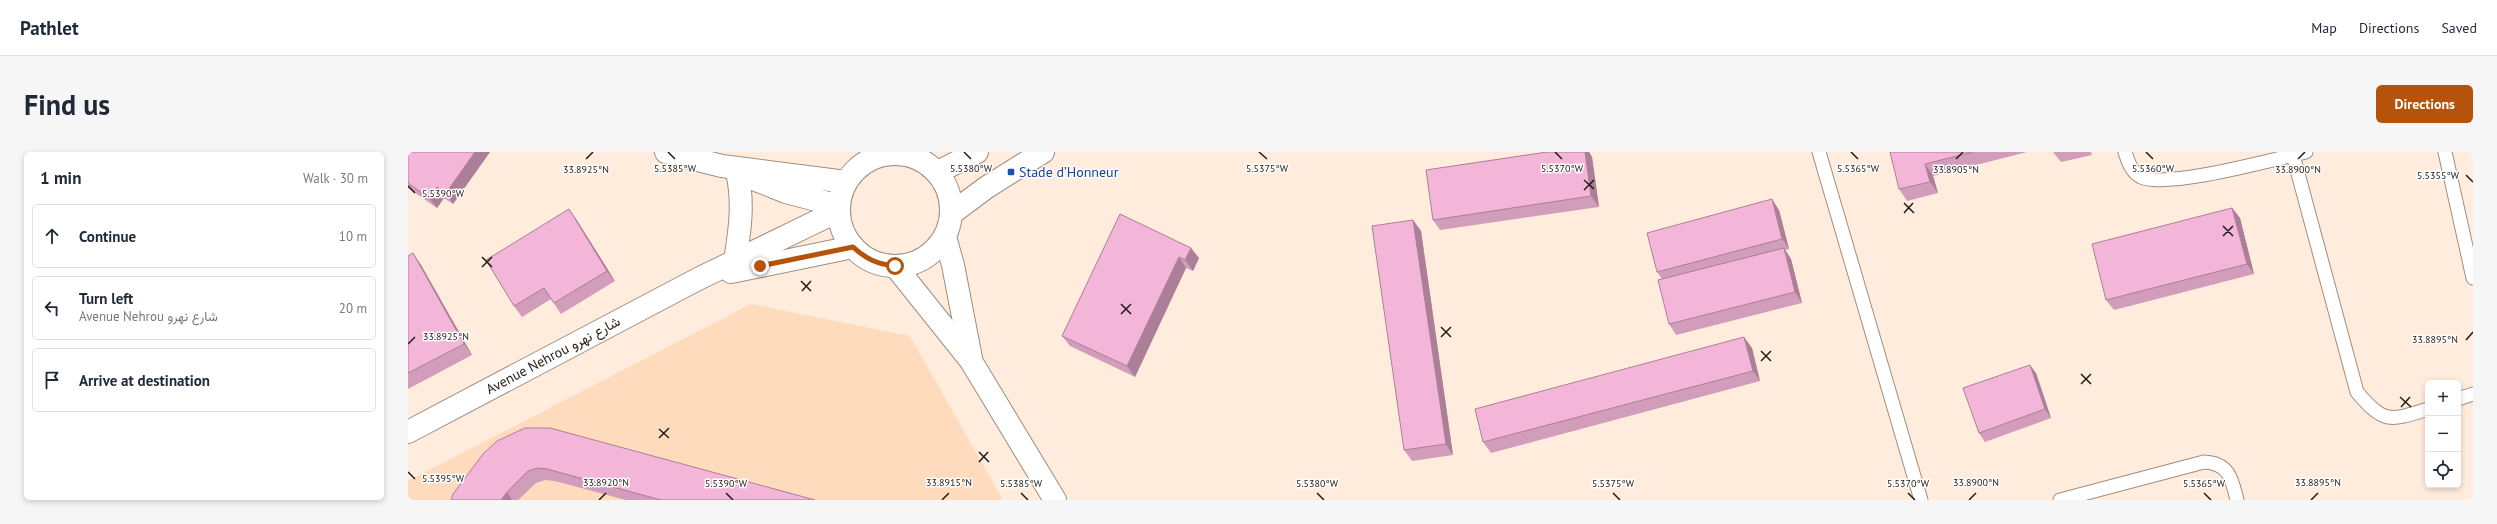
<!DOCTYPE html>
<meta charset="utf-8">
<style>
:root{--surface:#fff;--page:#f6f6f7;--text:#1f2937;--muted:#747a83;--line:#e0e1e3;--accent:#b45309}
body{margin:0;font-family:"PT Sans",Vazirmatn,sans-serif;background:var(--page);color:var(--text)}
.controls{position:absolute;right:12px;bottom:12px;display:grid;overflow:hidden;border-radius:6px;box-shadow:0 2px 6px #0003}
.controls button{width:36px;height:36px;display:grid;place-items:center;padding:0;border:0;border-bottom:1px solid var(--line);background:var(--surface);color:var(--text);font:20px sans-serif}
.stop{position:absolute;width:12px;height:12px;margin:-9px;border:3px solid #b45309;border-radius:50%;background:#fff}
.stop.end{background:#b45309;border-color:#fff;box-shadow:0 1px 4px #0008}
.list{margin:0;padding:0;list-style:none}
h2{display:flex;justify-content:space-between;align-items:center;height:52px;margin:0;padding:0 16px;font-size:17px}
h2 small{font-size:13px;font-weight:400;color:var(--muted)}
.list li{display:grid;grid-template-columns:26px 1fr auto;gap:12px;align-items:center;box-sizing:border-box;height:64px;margin:0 8px 8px;padding:0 8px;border:1px solid var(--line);border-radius:6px}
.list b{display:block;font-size:15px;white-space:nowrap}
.list p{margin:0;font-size:13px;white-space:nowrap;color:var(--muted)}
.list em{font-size:13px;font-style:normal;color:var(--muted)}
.icon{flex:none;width:22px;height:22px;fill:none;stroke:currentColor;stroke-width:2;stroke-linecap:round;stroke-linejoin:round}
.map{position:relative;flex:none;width:2065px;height:348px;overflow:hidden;border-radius:6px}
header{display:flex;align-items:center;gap:24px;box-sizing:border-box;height:56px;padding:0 20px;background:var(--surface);border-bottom:1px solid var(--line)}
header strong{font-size:19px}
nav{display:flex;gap:22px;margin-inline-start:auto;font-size:14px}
.intro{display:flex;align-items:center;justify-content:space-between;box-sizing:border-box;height:96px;padding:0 24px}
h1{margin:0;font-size:28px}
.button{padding:10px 18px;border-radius:6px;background:var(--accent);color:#fff;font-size:14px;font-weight:700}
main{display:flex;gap:24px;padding:0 24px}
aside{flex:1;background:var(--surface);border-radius:6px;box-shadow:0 2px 6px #0003}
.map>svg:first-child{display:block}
.pitch{fill:#ffdbbd}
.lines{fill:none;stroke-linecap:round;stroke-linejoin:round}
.lane-casing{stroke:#9f8e80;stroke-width:15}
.street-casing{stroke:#9f8e80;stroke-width:24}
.secondary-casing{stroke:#9f8e80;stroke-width:24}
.lane{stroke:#fff;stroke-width:13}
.street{stroke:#fff;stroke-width:22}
.secondary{stroke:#fff;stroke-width:22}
.wall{fill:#d29dba}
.shaded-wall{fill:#ab7f97}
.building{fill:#f4b6d8;stroke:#ab7f97}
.route{stroke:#b45309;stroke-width:5}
.ticks{fill:none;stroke:#221c16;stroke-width:1.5}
.transit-dot{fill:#1a4fb4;stroke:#fdfdfd;stroke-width:1.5}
.labels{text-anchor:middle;stroke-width:3;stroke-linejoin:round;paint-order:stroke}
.transit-label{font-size:14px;fill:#164399;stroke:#fdfdfd;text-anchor:start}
.street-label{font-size:14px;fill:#221c16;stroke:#fdfdfd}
.ticks-label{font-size:10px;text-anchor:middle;fill:#221c16;stroke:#fdfdfd;stroke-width:3;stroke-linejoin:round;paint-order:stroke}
</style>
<header>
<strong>Pathlet</strong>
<nav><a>Map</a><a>Directions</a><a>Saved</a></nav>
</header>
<div class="intro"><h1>Find us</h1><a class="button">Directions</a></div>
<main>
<aside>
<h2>1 min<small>Walk · 30 m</small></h2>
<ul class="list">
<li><svg class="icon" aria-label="ahead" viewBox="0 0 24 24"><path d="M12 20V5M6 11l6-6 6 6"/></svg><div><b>Continue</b></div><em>10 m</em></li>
<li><svg class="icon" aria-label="left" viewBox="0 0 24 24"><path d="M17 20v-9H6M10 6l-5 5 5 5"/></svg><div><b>Turn left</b><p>Avenue Nehrou شارع نهرو</p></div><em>20 m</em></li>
<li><svg class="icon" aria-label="arrive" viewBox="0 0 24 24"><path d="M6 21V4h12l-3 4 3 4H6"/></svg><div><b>Arrive at destination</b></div></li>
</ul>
</aside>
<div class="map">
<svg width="2065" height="348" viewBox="0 0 2065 348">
<rect width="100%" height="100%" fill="#ffecdd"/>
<polygon class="pitch" points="343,152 502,184 595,348 0,348 0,329"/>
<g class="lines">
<g class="lane-casing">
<g id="lane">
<polyline points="1411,0 1513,348"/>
<path d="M1717 0C1720 9 1723 20 1733 25 1759 37 1867 7 1898 0"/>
<polyline points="2037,0 2065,126"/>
<path d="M1885 3 1949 240C1976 272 1982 269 2020 257"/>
<polyline points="2050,247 2065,242"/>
<path d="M1652 348 1796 310C1821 311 1824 327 1829 348"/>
</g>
</g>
<g class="street-casing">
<g id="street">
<polyline points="258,0 314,14 438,30"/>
<polyline points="530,20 569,0"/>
<polyline points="343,26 378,40 431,54"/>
<polyline points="544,61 579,35 635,0"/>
</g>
</g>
<g class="secondary-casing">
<g id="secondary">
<circle cx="487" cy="58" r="56"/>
<polyline points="537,85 545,113 563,206"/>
<path d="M327 109C332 78 336 50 329 20"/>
<polyline points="487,114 563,209 647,348"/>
<polyline points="323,120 445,95"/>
<polyline points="0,280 290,127 430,59"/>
</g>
</g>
<use href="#lane" class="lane"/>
<use href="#street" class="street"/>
<use href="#secondary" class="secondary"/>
</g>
<g class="wall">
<polygon points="0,0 82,0 45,52 36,46 29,56 0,36"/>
<polygon points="1139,0 1181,0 1184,5 1191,55 1032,78 1025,68"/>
<polygon points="1482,0 1619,0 1525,24 1530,41 1499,49 1491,37"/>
<polygon points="1645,0 1683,0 1684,3 1653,10"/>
<polygon points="1824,56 1832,66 1846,122 1706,158 1698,148"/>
<polygon points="1371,58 1381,97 1377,98 1383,107 1394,151 1268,183 1261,172 1254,127 1249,120"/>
<polygon points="712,62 791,106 785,119 778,116 727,225 662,194 654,184"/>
<polygon points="168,67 207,129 153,162 143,147 114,165 106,154"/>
<polygon points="1005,68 1013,79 1045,303 1004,309 996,298"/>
<polygon points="0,104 13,113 64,203 0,237"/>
<polygon points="1344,196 1352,229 1083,301 1075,290"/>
<polygon points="1628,221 1643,266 1577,290 1571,281"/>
<polygon points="75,302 407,348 218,348 147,329 137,328 128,331 110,348 43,348"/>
</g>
<g class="shaded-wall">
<polygon points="67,0 82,0 45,52 38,41"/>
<polygon points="1177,0 1181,0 1184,5 1191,55 1183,44"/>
<polygon points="1517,12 1525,24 1530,41 1522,30"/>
<polygon points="29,35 36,46 29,56 21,46"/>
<polygon points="1364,47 1371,58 1381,97 1374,87"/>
<polygon points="1824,56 1832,66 1846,122 1839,112"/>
<polygon points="161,57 168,67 207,129 199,119"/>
<polygon points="1005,68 1013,79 1045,303 1038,292"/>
<polygon points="783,96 791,106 785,119 777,108"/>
<polygon points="1376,96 1383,107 1394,151 1387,140"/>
<polygon points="5,101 13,113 64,203 56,192"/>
<polygon points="771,105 778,116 727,225 719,214"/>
<polygon points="1336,185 1344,196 1352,229 1345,219"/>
<polygon points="1622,213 1628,221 1643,266 1637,257"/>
<polygon points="99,340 104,348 93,348"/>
</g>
<g class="building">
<polygon points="0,0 67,0 38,41 29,35 21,46 0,31"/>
<polygon points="1139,0 1177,0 1183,44 1025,68 1018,18"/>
<polygon points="1482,0 1565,0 1517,12 1522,30 1491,37"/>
<polygon points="1364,47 1374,87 1249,120 1239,81"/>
<polygon points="1824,56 1839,112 1698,148 1684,92"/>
<polygon points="161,57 199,119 146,151 136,136 106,154 78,108"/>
<polygon points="712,62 783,96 777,108 771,105 719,214 654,184"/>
<polygon points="1005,68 1038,292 996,298 964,74"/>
<polygon points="1376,96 1387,140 1261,172 1250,128"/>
<polygon points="5,101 56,192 0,221 0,104"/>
<polygon points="1336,185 1345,219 1075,290 1067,257"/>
<polygon points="1622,213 1637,257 1571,281 1555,236"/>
<polygon points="117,276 142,276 407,348 253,348 139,317 129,316 120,319 99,340 93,348 43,348 45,342 75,302 89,289"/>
</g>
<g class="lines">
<path class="route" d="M352 114 445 95C458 107 469 112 487 114"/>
</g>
<path class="ticks" d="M260 0 267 7M556 0 563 7M851 0 859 7M1147 0 1154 7M1443 0 1450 7M1738 0 1745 7M178 7 185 0M1548 7 1555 0M1890 7 1897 0M2058 23 2065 30M1176 28 1186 37M0 34 7 41M1176 38 1186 28M1496 51 1506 61M1496 61 1505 51M1815 74 1825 84M1815 84 1825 74M74 105 84 115M74 115 84 105M393 129 403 139M394 139 403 129M713 152 723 162M713 162 723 152M1033 175 1043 185M1033 185 1043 175M2058 188 2065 180M0 192 7 185M1353 199 1363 209M1353 209 1363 199M1673 222 1683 232M1673 232 1683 222M1992 245 2003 255M1993 255 2002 245M251 277 261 286M251 286 261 276M571 300 581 310M571 310 580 300M0 320 7 327M318 341 325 348M613 341 620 348M909 341 916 348M1205 341 1212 348M1500 341 1507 348M1796 341 1803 348M191 348 198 341M534 348 541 341M1561 348 1568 341M1903 348 1910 341"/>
<rect class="transit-dot" x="599" y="16" width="8" height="8" rx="2"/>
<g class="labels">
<g class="transit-label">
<text x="611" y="25">Stade d’Honneur</text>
</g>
<g class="street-label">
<text transform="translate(145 203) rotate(-28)" y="5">Avenue Nehrou شارع نهرو</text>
</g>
</g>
<g class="ticks-label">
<text x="267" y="20">5.5385°W</text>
<text x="563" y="20">5.5380°W</text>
<text x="859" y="20">5.5375°W</text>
<text x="1154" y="20">5.5370°W</text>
<text x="1450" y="20">5.5365°W</text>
<text x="1745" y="20">5.5360°W</text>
<text x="178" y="21">33.8925°N</text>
<text x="1548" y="21">33.8905°N</text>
<text x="1890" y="21">33.8900°N</text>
<text x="2030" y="27">5.5355°W</text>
<text x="35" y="45">5.5390°W</text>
<text x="38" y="188">33.8925°N</text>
<text x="2027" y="191">33.8895°N</text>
<text x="35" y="330">5.5395°W</text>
<text x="198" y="334">33.8920°N</text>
<text x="541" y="334">33.8915°N</text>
<text x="1568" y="334">33.8900°N</text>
<text x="1910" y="334">33.8895°N</text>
<text x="318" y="335">5.5390°W</text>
<text x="613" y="335">5.5385°W</text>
<text x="909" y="335">5.5380°W</text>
<text x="1205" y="335">5.5375°W</text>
<text x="1500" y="335">5.5370°W</text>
<text x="1796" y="335">5.5365°W</text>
</g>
</svg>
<div class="controls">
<button>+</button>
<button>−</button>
<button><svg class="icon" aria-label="locate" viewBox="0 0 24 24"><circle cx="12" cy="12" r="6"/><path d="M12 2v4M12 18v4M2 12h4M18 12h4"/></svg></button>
</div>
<div class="stop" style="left:487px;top:114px"></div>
<div class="stop end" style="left:352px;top:114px"></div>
</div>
</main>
